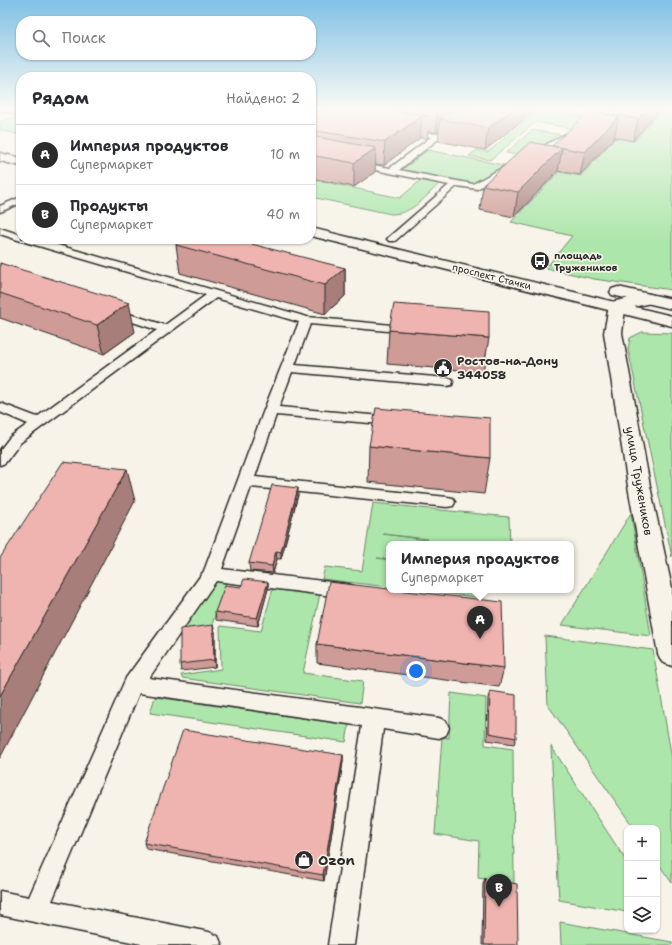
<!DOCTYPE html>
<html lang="ru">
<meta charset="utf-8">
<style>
:root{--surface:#fff;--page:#f7f7f7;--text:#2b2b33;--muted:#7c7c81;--line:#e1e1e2;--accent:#2b2b2b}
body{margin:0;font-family:"Shantell Sans",sans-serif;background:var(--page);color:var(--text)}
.controls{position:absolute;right:12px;bottom:12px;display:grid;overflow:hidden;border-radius:8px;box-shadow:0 1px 3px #0004}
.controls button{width:36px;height:36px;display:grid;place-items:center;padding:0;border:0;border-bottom:1px solid var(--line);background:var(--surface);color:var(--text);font:20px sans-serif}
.you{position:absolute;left:416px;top:671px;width:14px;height:14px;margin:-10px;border:3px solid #fff;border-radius:50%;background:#1a73e8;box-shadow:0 0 0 6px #1a73e833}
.badge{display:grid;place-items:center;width:26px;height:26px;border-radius:50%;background:var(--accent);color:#fff;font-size:13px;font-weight:700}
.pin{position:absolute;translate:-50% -33px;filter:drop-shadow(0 1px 2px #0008)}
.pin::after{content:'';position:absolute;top:21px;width:14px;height:12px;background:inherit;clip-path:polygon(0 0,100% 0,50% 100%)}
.popup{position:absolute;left:386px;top:541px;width:188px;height:52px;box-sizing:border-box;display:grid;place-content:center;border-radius:8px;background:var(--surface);filter:drop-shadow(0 1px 3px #0005);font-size:13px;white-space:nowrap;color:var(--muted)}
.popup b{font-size:15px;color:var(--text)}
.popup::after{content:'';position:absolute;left:50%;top:100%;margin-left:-8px;border:8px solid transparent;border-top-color:var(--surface)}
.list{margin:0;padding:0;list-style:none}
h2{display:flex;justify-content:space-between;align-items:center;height:52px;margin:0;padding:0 16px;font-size:17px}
h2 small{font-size:13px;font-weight:400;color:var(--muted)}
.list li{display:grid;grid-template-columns:26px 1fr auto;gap:12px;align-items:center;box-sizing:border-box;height:60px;padding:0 16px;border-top:1px solid var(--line)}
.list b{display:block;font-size:15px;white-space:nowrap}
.list p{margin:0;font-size:13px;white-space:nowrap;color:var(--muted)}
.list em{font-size:13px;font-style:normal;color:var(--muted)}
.icon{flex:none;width:22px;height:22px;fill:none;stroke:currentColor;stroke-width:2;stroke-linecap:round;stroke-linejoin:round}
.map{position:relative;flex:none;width:672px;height:945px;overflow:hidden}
.search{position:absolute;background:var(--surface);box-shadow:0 1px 3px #0004;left:16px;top:16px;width:300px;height:44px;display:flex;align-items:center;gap:10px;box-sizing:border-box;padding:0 14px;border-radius:16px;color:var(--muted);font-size:15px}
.panel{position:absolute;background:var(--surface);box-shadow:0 1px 3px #0004;left:16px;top:72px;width:300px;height:172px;border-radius:16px}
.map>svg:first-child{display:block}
.green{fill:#ace6aa;stroke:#6c886a}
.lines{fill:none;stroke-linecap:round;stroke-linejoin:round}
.service-casing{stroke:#2b2b2b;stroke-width:3}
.secondary-casing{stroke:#2b2b2b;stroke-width:3}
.primary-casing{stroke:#2b2b2b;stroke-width:3}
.service{fill:#f7f3e8;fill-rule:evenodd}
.secondary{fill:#f7f3e8;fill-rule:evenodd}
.primary{fill:#f7f3e8;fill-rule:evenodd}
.wall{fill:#ce9b96;stroke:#2b2b2b}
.shaded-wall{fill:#a77e7a;stroke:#2b2b2b}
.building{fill:#efb4af;stroke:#2b2b2b}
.labels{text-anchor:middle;stroke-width:3.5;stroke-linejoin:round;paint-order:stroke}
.far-poi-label{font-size:10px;font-weight:bold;fill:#2b2b2b;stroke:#f7f3e8;text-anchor:start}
.far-street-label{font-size:10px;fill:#2b2b2b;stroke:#f7f3e8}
.poi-label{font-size:12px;font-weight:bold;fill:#2b2b2b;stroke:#f7f3e8;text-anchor:start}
.street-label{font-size:12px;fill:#2b2b2b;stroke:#f7f3e8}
.near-poi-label{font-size:14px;font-weight:bold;fill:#2b2b2b;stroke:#f7f3e8;text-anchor:start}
</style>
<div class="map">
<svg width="672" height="945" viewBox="0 0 672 945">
<rect width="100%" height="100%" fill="#f7f3e8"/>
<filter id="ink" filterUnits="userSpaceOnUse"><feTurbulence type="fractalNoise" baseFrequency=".025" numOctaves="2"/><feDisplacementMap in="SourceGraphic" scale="8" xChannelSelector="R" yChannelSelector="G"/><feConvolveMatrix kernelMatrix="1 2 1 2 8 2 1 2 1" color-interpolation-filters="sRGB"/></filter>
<g filter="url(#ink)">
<g class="green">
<polygon points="539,110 579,110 574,115 595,118 574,129 536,122 490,160 469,156 477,150 488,152"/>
<polygon points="661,110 672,110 672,290 594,279 546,268 572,236 511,222 559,172 581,176 615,138 635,141"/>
<polygon points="16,116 21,117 21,135 0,130 0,122"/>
<polygon points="532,130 562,135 525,156 506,153"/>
<polygon points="428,150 508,166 474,184 400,171"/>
<path d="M311 179 400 198 422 179 441 182C426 196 413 214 391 214L311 197Z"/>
<polygon points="642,332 672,333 672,557 628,349 630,338"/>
<polygon points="373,503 509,517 510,544 427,544 427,539 383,534 427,540 426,544 389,544 389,559 377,558 389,560 389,587 322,579 325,567 362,571"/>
<polygon points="631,513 651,636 562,625"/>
<polygon points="214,581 226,583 213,621 213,630 183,629"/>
<polygon points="273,588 320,594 303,673 363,681 360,703 182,678 181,675 221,669 220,626 261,631"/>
<polygon points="416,590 484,590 484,598"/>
<polygon points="545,636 653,650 672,759 672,883 657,862 657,828 634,828 548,705"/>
<polygon points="451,693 486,698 485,745 513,749 514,884 478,878 479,841 435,834 442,737 449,738"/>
<polygon points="155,697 349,725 346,742 150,713"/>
<polygon points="551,746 627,862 627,912 559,900"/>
<polygon points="560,922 672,942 672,945 561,945"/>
</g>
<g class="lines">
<g class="service-casing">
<g id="service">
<polygon points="468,110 475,110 399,170 473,184 505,166 508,166 512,168 477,189 457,186 395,241 389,241 387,239 389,237 449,185 355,166 351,164 355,162 390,168 431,137 405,133 405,129 436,134"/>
<polygon points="609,110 616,110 534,157 531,157 527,155"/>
<polygon points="21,197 21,203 0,212 0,206"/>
<polygon points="0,228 21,235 21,239 37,239 307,317 392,325 394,327 392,329 388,331 310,324 295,365 447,378 452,379 453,382 452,385 447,386 292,372 279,407 393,417 398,418 400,421 398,424 393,425 276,415 255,477 447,497 453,498 455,502 453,506 447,507 251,487 222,569 348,584 354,586 357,591 354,596 348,598 216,581 149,678 439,718 446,721 449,728 446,735 439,738 383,729 354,945 328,945 362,726 139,693 52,901 209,932 218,936 222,945 146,945 0,915 0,891 29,897 126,678 204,571 264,410 299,322 216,298 20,443 5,463 0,465 0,450 10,437 28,424 0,412 0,403 37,417 157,330 108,314 106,312 108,310 116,310 165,325 206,295 18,240 0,234"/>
</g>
</g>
<g class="secondary-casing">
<polygon id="secondary" points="649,294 655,296 657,299 655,302 625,309 622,333 650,486 672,588 672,666 662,662 658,654 628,486 604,333 609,306 611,302"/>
</g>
<g class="primary-casing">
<g id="primary">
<polygon points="0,153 21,158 21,166 0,161"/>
<polygon points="311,228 672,316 672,326 311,236"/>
<polygon points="618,287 672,299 672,309 612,295 610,292 612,289"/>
</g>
</g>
<use href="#service" class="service"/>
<use href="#secondary" class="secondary"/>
<use href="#primary" class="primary"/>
</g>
<g class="wall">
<polygon points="0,110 21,110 21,116 0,112"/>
<polygon points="311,110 536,110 485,150 438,141 439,130 436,132 428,131 427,138 420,138 384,165 375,164 375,172 354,187 311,178"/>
<polygon points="659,110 633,141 614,137 580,175 558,171 514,217 480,210 483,185 552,146 608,114"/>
<polygon points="176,245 345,268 345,296 325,314 180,273"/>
<polygon points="0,263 135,332 104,354 0,318"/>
<polygon points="389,330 489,338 483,372 387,364"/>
<polygon points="369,446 490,458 484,494 368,482"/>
<polygon points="298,495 281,559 277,559 273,573 250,571 249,563"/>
<polygon points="268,582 268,589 258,626 216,620 215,612 241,587"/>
<polygon points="213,625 215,632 215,667 181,671 180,664"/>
<polygon points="317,644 504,668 499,687 317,663"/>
<polygon points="490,691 516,738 514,744 487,740 488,698"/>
<polygon points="343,755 343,762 324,881 146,849 144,843"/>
<polygon points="485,878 518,945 482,945 483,884"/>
</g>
<g class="shaded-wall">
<polygon points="439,110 466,110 440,119 439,130 436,132 437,111"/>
<polygon points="512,110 536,110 485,150 488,128"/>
<polygon points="646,110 659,110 633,141 638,119"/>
<polygon points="422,116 420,138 384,165 385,142"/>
<polygon points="619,116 614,138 580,175 585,152"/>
<polygon points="376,148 375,172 354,187 354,163"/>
<polygon points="562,148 558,171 514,217 518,192"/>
<polygon points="345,268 345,296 325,314 325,285"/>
<polygon points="129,303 135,332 104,354 97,325"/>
<polygon points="127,469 135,501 0,758 0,696"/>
<polygon points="298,488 298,495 281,559 281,552"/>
<polygon points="276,551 277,559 273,573 272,566"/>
<polygon points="268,582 268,589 258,626 257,618"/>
<polygon points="213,625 215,632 215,667 214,660"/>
<polygon points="343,755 343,762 324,881 323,875"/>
</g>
<g class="building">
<polygon points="311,110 388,110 429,116 422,116 385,142 311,130"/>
<polygon points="430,110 439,110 437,111"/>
<polygon points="452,110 512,110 488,128 440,119"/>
<polygon points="612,110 646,110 638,119 608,114"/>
<polygon points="589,111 619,116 585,152 552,146"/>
<polygon points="311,136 376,148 354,163 311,155"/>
<polygon points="530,142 562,148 518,192 483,185"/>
<polygon points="178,239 232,239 345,268 325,285 176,245"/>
<polygon points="0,263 129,303 97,325 0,293"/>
<polygon points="394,304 489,311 489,338 389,330"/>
<polygon points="376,408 490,418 490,458 369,446"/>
<polygon points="63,462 127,469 0,696 0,558"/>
<polygon points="272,485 298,488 281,552 276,551 272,566 249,563"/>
<polygon points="244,579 268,582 257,618 215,612 225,585 241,587"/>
<polygon points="329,582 389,589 389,590 397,590 502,602 504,668 317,644"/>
<polygon points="213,625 214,660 180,664 180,629"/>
<polygon points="490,691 516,695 516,738 489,733"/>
<polygon points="183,730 343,755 323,875 144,843"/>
<polygon points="485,878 517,884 518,945 484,945"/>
</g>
</g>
<linearGradient id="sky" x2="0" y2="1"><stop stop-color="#80c1e5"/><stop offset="0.45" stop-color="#fbfaf5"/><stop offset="1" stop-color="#fbfaf5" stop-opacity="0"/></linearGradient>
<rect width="672" height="242" fill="url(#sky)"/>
<defs>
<g id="bus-disc" transform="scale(1)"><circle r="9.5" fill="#2b2b2b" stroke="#f7f3e8"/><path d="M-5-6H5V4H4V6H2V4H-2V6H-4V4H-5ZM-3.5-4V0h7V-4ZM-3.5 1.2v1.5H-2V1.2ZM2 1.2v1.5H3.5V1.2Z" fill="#fff"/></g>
<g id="civic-disc" transform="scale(1)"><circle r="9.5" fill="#2b2b2b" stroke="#f7f3e8"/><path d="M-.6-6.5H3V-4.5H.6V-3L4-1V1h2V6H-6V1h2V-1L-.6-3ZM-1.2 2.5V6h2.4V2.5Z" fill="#fff"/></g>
<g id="shop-disc" transform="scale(1)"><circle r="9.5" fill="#2b2b2b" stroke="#f7f3e8"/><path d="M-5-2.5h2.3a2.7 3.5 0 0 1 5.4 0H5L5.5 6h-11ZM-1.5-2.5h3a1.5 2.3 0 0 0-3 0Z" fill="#fff"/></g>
</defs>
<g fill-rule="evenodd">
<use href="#bus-disc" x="540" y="261"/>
<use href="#civic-disc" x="443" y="368"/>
<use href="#shop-disc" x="304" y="860"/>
</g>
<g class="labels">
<g class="far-poi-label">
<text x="554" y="259">площадь<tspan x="554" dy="12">Тружеников</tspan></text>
</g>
<g class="far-street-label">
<text transform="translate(492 276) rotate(14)" y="4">проспект Стачки</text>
</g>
<g class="poi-label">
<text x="457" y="365">Ростов-на-Дону<tspan x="457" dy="14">344058</tspan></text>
</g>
<g class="street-label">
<text transform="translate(639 481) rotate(80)" y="4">улица Тружеников</text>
</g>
<g class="near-poi-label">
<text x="318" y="865">Ozon</text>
</g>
</g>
</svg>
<div class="controls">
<button>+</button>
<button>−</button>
<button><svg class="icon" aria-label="layers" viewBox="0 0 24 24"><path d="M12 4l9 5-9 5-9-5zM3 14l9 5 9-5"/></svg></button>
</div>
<div class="you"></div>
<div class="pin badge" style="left:480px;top:639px">A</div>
<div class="popup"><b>Империя продуктов</b>Супермаркет</div>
<div class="pin badge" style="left:499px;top:907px">B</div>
<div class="search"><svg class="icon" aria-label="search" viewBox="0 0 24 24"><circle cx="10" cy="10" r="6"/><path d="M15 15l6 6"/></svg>Поиск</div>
<section class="panel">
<h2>Рядом<small>Найдено: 2</small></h2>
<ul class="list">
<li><span class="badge">A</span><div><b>Империя продуктов</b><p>Супермаркет</p></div><em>10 m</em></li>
<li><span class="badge">B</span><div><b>Продукты</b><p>Супермаркет</p></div><em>40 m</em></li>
</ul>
</section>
</div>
